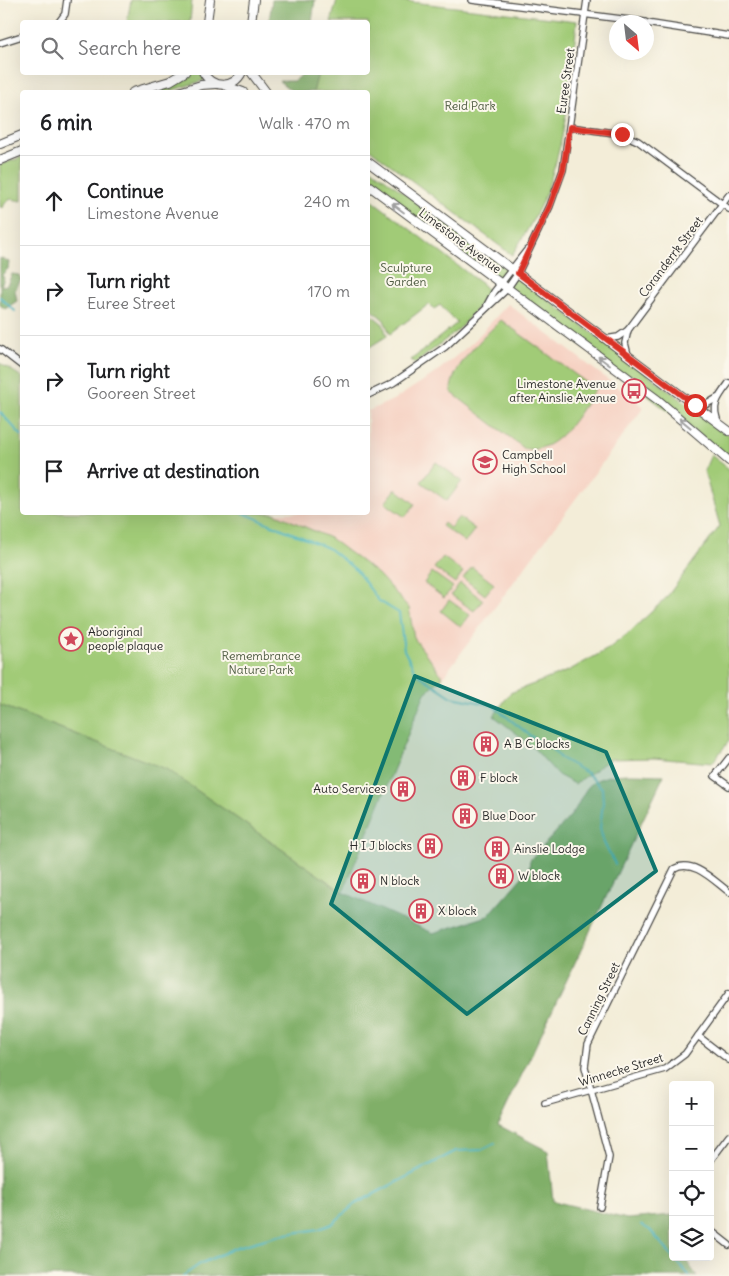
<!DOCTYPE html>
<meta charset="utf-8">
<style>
:root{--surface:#fff;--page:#f6f6f6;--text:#202124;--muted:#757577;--line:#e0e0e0}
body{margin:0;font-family:Delius,sans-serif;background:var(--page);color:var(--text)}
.controls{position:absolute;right:15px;bottom:15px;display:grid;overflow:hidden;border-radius:5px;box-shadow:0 5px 20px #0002}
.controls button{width:45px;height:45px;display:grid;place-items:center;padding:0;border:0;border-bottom:1px solid var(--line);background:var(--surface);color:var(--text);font:25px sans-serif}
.compass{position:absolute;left:609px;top:15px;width:45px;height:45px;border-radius:50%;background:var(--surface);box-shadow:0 5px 20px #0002;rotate:152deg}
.stop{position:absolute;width:15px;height:15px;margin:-11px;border:4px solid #d93025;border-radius:50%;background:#fff}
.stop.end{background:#d93025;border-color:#fff;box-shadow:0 1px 5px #0008}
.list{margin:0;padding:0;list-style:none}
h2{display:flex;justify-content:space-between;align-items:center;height:65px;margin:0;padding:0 20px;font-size:21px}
h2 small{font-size:16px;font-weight:400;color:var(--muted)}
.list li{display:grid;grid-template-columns:32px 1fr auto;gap:15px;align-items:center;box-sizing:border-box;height:90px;padding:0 20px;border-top:1px solid var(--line)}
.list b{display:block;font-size:19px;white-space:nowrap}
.list p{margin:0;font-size:16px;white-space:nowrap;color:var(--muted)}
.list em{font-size:16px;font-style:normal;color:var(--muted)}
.icon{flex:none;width:28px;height:28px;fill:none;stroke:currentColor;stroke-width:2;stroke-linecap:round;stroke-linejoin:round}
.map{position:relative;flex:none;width:729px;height:1276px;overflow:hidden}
.search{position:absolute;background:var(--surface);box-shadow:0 5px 20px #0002;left:20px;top:20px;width:350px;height:55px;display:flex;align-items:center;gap:12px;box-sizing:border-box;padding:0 18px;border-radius:5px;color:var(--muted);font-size:19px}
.panel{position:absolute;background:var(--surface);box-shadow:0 5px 20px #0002;left:20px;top:90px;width:350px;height:425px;border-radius:5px}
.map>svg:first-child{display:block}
.built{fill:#f6d2c3}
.green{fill:#a1cb77;stroke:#667b51}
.forest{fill:#80af68;stroke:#566d4a}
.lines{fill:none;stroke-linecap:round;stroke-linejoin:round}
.stream{stroke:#44b2c0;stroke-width:2}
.street-casing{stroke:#494845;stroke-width:8}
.secondary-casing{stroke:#494845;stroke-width:10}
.street{stroke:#fff;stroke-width:5.5}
.secondary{stroke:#fff;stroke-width:8}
.oneway{stroke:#a0a0a0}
.route{stroke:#d93025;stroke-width:6}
.marked{fill:#0f766e;fill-opacity:0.2;stroke:#0f766e;stroke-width:4;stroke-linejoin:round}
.labels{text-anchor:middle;stroke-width:4;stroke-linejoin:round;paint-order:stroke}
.street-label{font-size:12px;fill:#2b2b2b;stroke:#fbf7ec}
.park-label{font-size:12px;fill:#4e5b42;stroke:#fbf7ec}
.poi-label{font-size:12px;fill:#2b2b2b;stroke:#fbf7ec;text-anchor:start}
</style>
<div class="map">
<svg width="729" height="1276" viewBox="0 0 729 1276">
<rect width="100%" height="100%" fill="#fbf7ec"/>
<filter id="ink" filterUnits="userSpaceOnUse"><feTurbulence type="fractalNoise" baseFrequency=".02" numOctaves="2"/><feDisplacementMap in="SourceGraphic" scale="10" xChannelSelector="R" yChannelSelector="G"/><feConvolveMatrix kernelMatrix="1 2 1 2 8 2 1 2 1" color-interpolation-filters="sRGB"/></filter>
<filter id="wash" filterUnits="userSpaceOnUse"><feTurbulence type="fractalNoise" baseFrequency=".0096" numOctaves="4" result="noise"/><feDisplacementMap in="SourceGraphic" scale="20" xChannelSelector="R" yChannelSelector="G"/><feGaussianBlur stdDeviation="1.12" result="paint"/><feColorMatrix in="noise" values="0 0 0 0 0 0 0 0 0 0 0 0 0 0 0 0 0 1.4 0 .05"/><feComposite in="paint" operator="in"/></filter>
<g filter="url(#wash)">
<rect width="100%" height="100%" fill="#f3edd8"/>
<polygon class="built" points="508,304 644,407 443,677 414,638 409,608 330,538 274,513 368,512 368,411 395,399 434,374 472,343"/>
<g class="green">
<polygon points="131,0 192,0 190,22 127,22"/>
<path d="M337 0H394L577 21C571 77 567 134 548 187 539 212 525 234 512 255L368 148V92H313L318 73 368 72V22H331Z"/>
<polygon points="189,73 201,73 205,80 167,92 159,92 157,88"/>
<polygon points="22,157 22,201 11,199 5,203 3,208 0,207 0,165"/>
<polygon points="368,166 729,435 729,458 368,181"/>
<polygon points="368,197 483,285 490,293 459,329 416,363 411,360 457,323 440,305 434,309 429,304 390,334 384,320 368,306"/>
<polygon points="368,312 383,324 387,336 368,348"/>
<path d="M501 320 595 389C579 412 559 454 525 449L451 392C450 367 484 337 501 320Z"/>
<polygon points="0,363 22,377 22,512 274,513 330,538 378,574 409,608 414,638 443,677 425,693 343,892 166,769 0,705"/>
<polygon points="711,455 729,469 729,741 712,763 654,758 610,759 575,784 558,775 530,744 494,716 510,693 568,671 608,649 630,632 666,598 720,526 704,471"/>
<polygon points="436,462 462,481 447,501 421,482"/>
<polygon points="396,489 415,504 405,517 385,503"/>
<polygon points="459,517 475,529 465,542 442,526 444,523 450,528"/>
<polygon points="443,557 463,572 455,583 434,568"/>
<polygon points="472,567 494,584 485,595 463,578"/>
<polygon points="432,572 453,587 444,598 424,583"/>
<polygon points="460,583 483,600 474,611 451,595"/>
<polygon points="449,600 470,615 461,627 441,611"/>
</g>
<g class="forest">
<polygon points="272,0 315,0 312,22 269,22"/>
<polygon points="302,72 318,73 313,92 293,92 279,81 293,81 301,76"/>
<polygon points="0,258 9,262 8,269 2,275 4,278 1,286 7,285 12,274 19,275 21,280 15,290 17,301 5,309 0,305"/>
<path d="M0 705 166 769 343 892 433 933 488 916 529 869 530 860C544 845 558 830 572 814 581 803 583 785 599 779 618 771 645 775 664 775L498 1125 548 1151 553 1201 627 1219 672 1215 673 1257H691L687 1262 697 1276H0Z"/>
</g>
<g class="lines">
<g class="stream">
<polyline points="0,297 15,311"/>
<polyline points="0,412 22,436"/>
<polyline points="103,512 131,515 149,512"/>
<polyline points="241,512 328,548 356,570 379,601 399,613 404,650 416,673 452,697 492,705 532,737 551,748 560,758 587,773 602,788 603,802 600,828 604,843 615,864"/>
<polyline points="641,1225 650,1230 673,1257"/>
<polyline points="673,1257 690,1276"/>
<polyline points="183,1276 200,1264 237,1247 280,1235 319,1229 332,1224 355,1204 456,1151 481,1150 495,1143"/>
</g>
</g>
</g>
<g filter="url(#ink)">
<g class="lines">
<g class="street-casing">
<g id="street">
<polyline points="472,0 645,22"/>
<polyline points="59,22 65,14 67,0"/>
<polyline points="646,23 729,36"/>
<polyline points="0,43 22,36"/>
<polyline points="570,127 622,134 638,141 729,209"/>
<polyline points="487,305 494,292 527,250"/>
<polyline points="628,330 625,343 628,355"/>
<polyline points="605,339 618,337 628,330 729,195"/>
<polyline points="0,349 22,366"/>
<polyline points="368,395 393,383 445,347 507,289 518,273 550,206 563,170 587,0"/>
<polyline points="695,405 707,404 717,398"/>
<path d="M719 423C710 406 719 396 729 383"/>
<polyline points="729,758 715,776 729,786"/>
<polyline points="698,1036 729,1060"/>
<polyline points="545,1103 665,1069 685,1054 729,993"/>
<polyline points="710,1161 729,1136"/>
<path d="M600 1207 609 1157 585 1067 588 1044 674 869C693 858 714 881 729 892"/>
<polyline points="710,1230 729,1245"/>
</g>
</g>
<g class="secondary-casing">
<g id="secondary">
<polyline points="207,22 210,0"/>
<polyline points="251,22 254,0"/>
<path d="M203 72C212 89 234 89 242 72"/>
<polyline points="251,72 266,92"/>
<polyline points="226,86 243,92"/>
<polyline points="133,92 170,81 185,72"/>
<polyline points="179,92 201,85 215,84"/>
<polyline points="0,144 22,135"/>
<polyline points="0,160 22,151"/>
<polyline points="368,162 729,431"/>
<polyline points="368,185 658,400 729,461"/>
</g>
</g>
<use href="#street" class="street"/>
<use href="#secondary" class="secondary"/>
</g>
<defs><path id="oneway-shaft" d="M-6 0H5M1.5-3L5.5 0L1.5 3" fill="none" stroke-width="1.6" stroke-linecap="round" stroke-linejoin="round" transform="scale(1.25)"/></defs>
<g class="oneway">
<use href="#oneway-shaft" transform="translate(398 208) rotate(-143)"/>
<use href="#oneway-shaft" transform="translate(604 361) rotate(-143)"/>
<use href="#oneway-shaft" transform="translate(685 423) rotate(-140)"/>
</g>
</g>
<g class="lines" filter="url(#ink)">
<polyline class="route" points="622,134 570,127 563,170 550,206 518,273 695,405"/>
</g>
<path class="marked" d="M415 676 606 752 656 871 467 1014 331 904Z"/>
<defs>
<g id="bus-ring" transform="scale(1.25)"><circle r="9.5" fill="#fbf7ec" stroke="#d1495b" stroke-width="1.5"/><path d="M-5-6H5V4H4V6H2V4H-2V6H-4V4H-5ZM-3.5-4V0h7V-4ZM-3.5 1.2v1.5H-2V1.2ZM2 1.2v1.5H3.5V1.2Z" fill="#d1495b"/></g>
<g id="school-ring" transform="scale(1.25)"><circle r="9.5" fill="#fbf7ec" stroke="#d1495b" stroke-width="1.5"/><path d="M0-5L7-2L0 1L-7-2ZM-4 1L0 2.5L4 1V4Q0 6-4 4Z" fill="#d1495b"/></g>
<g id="sight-ring" transform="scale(1.25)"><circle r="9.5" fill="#fbf7ec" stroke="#d1495b" stroke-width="1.5"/><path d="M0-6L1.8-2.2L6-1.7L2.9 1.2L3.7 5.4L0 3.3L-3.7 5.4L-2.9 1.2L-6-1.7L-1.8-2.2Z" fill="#d1495b"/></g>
<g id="building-ring" transform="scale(1.25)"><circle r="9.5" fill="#fbf7ec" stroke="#d1495b" stroke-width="1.5"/><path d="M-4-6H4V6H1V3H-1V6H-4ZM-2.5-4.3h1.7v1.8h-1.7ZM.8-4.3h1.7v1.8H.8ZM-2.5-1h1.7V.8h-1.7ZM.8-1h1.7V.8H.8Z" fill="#d1495b"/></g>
</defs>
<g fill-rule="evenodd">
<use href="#bus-ring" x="634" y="391"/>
<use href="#school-ring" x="485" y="462"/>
<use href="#sight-ring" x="71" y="639"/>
<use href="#building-ring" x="486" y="744"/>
<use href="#building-ring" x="463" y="778"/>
<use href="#building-ring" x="403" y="789"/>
<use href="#building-ring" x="465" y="816"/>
<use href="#building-ring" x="430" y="846"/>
<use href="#building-ring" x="497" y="849"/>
<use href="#building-ring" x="501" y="876"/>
<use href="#building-ring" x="363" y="881"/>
<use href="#building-ring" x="421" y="911"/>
</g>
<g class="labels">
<g class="street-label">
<text transform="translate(566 81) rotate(-82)" y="4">Euree Street</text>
<text transform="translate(460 241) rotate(37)" y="4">Limestone Avenue</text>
<text transform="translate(671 257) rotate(-53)" y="4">Coranderrk Street</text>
<text transform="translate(599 999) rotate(-64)" y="4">Canning Street</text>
<text transform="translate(621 1070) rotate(-17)" y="4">Winnecke Street</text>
</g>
<g class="park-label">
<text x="470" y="110">Reid Park</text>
<text x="406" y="272">Sculpture<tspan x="406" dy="14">Garden</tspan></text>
<text x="261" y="660">Remembrance<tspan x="261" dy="14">Nature Park</tspan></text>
</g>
<g class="poi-label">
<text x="616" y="388" text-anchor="end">Limestone Avenue<tspan x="616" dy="14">after Ainslie Avenue</tspan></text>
<text x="502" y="459">Campbell<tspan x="502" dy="14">High School</tspan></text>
<text x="88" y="636">Aboriginal<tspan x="88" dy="14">people plaque</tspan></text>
<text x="504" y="748">A B C blocks</text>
<text x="480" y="782">F block</text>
<text x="386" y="793" text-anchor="end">Auto Services</text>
<text x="482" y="820">Blue Door</text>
<text x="412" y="850" text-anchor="end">H I J blocks</text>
<text x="514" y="853">Ainslie Lodge</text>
<text x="518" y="880">W block</text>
<text x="380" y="885">N block</text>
<text x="438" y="915">X block</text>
</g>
</g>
</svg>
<div class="controls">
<button>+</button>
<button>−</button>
<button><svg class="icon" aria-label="locate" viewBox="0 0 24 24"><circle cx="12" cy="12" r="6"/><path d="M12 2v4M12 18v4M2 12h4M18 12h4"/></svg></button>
<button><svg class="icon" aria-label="layers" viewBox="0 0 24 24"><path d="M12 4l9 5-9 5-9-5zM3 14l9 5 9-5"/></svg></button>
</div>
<svg class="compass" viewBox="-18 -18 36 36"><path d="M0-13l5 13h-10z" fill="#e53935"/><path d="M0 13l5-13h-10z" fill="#757577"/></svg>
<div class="stop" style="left:695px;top:405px"></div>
<div class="stop end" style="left:622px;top:134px"></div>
<div class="search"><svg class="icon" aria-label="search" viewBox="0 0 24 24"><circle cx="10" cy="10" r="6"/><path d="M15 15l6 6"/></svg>Search here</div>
<section class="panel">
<h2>6 min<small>Walk · 470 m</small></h2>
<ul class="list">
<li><svg class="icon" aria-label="ahead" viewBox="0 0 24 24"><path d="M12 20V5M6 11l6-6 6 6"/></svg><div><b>Continue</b><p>Limestone Avenue</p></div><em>240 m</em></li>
<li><svg class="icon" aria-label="right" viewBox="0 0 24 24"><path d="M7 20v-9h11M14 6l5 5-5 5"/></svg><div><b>Turn right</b><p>Euree Street</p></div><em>170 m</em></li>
<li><svg class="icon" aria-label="right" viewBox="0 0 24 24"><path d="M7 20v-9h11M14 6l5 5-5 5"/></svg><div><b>Turn right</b><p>Gooreen Street</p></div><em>60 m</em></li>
<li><svg class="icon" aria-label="arrive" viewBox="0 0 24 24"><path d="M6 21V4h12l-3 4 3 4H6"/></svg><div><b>Arrive at destination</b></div></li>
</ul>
</section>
</div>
